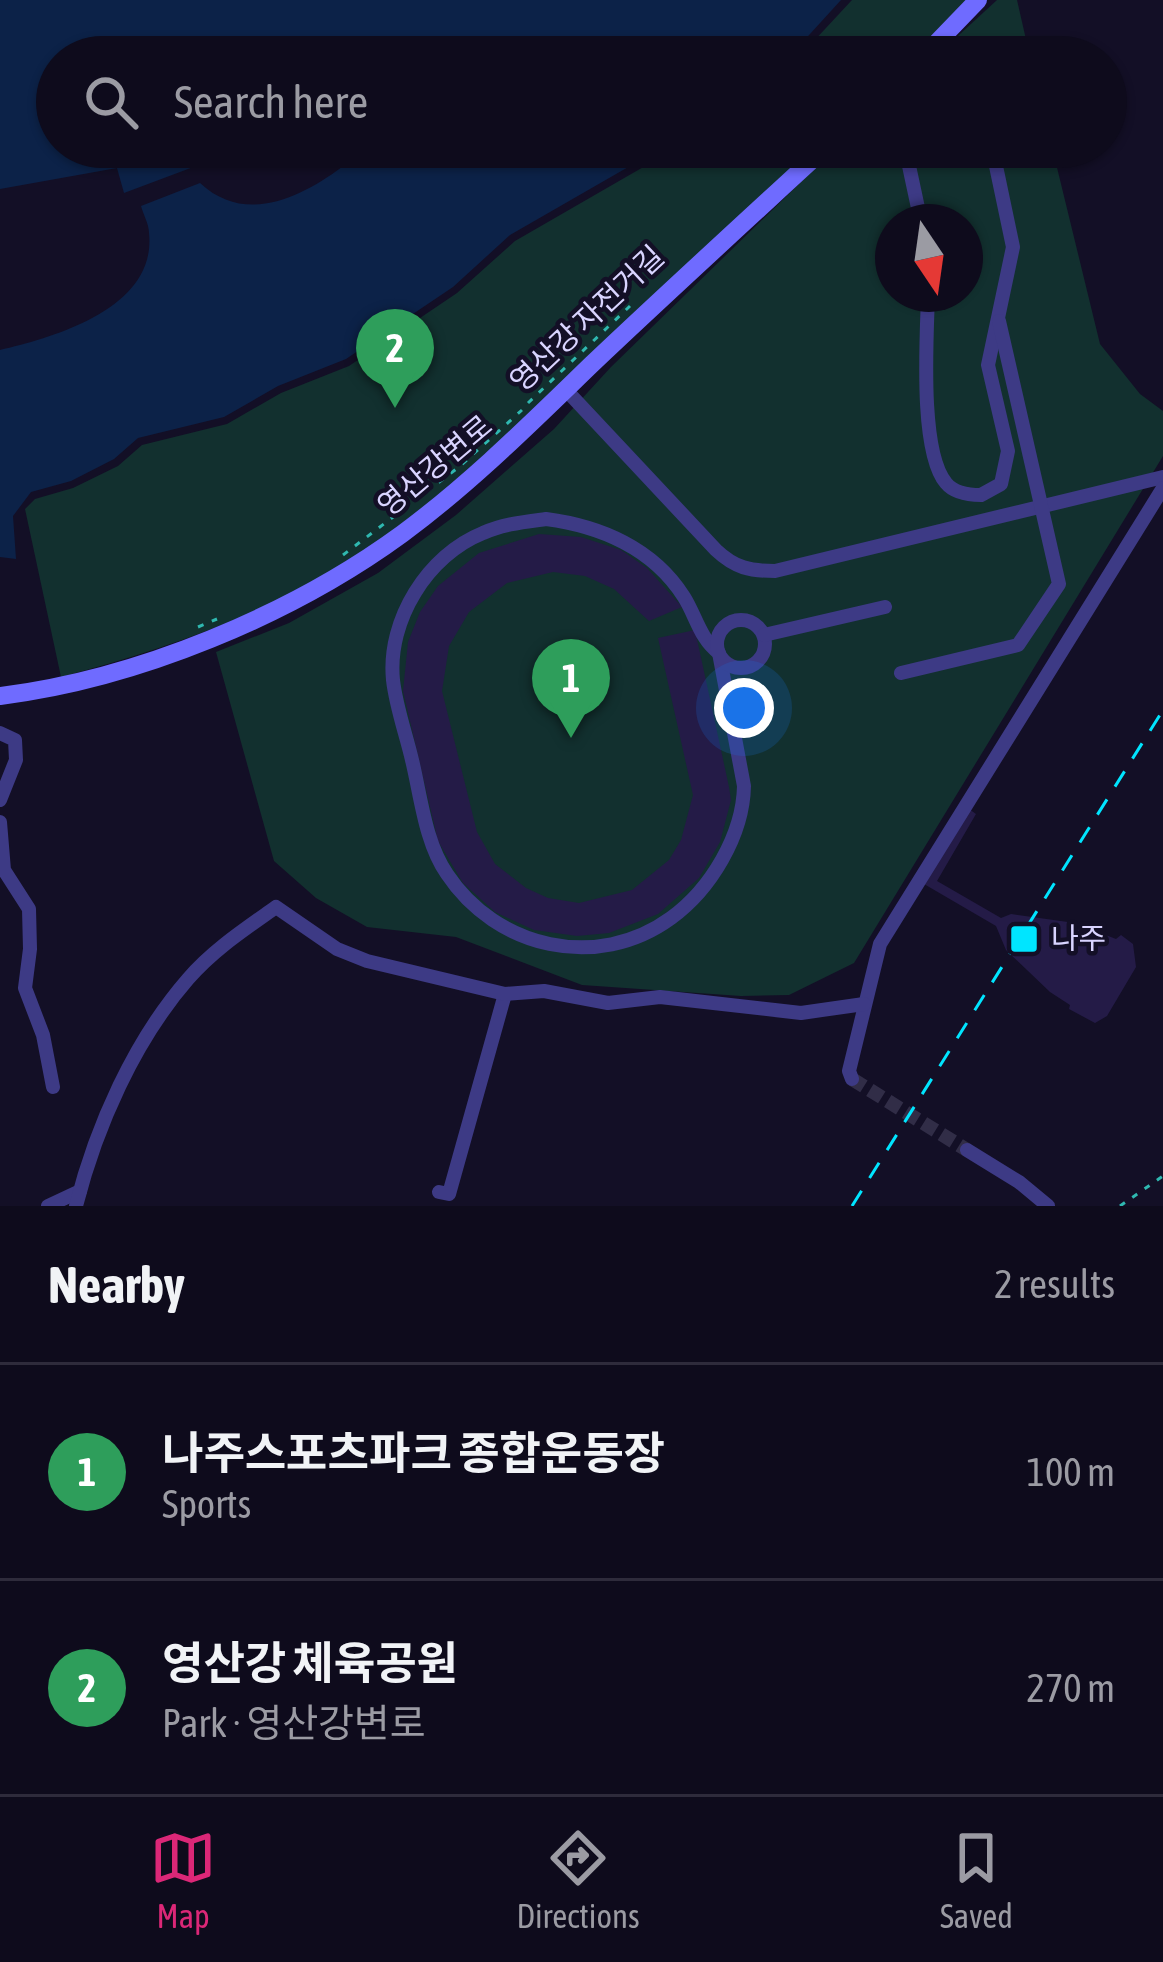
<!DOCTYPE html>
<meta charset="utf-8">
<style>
:root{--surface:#0e0b1c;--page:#171425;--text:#f1f3f6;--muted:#9b9ba3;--line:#2e2b3b;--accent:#db2777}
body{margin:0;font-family:"Asap Condensed","Noto Sans KR",sans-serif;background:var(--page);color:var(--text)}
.compass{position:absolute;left:875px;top:204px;width:108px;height:108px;border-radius:50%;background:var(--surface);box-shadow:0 3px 9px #0004;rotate:167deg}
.you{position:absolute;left:744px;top:708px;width:42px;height:42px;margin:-30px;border:9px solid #fff;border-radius:50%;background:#1a73e8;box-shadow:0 0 0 18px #1a73e833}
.badge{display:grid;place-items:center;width:78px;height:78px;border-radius:50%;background:var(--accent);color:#fff;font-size:39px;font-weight:700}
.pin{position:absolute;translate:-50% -99px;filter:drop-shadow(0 3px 6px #0008)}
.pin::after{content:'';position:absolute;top:63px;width:42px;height:36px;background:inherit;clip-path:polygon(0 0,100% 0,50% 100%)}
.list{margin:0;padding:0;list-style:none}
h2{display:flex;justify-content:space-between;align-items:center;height:156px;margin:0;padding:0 48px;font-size:51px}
h2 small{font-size:39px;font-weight:400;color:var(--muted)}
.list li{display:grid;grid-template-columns:78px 1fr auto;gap:36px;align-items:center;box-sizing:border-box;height:216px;padding:0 48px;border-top:3px solid var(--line)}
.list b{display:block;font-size:45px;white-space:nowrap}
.list p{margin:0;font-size:39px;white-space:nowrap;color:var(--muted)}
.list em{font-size:39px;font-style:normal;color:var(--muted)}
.icon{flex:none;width:66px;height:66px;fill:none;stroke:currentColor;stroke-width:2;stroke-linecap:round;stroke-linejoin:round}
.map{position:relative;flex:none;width:1163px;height:1206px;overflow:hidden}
.search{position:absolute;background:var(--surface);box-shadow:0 3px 9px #0004;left:36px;right:36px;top:36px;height:132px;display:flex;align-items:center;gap:30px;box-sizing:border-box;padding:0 42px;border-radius:66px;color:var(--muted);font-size:45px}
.sheet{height:588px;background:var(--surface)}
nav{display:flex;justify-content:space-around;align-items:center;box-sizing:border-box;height:168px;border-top:3px solid var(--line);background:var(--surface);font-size:33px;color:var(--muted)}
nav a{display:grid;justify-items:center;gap:6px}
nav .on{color:var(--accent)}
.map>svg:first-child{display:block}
.green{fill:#12302f;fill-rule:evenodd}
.water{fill:#0c2248}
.building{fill:#241b47}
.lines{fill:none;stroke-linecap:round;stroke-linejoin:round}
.street-tunnel{stroke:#312d47;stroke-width:14;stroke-dasharray:14 7;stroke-linecap:butt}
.path{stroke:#2fb8b0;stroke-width:3;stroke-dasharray:6 9;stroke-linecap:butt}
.street{stroke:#3d3a85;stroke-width:14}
.secondary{stroke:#6f6bff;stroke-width:18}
.rail{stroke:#00e5ff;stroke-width:3;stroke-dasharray:18 15;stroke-linecap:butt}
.poi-dot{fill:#00e5ff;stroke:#130f26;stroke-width:4.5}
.labels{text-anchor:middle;stroke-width:9;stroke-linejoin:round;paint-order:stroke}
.street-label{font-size:30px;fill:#d9d4ff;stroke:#130f26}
.poi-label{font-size:30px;fill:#d9d4ff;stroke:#130f26;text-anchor:start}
</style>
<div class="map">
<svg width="1163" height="1206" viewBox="0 0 1163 1206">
<rect width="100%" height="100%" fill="#130f26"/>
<g class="green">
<polygon points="852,0 966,0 911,57 799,57"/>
<polygon points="997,0 1017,0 1030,57 935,57"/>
<path d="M678 147H814C718 237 624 329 526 417 463 474 400 532 325 575 244 622 151 653 61 677L25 509 35 499 73 488 118 466 142 445 227 424 281 393 349 366 457 293 515 241Z"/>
<path d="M837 147H1052L1100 344 1140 394 1163 411V456L854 963 789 995 741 996 582 985 456 937 367 927 316 898 274 861 216 652 289 623 378 573 456 515 554 429 611 367ZM893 222H965V294H893Z"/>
</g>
<g class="water">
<polygon points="0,0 841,0 789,57 57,57 57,147 200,147 196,166 124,193 117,168 0,189"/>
<path d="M335 147H663L510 235 453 287 346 359 278 386 224 417 138 438 114 459 71 481 31 492 13 516 16 559 0 557V350C55 337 157 308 149 233 149 224 143 214 141 206L200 183C245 225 300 198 342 167Z"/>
</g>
<g class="building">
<polygon points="539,534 581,537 621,550 647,568 682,607 649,621 614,589 585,576 553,572 507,583 469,612 449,646 442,691 477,832 495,864 526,888 548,898 579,903 632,890 669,860 681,840 693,795 658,638 695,630 729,787 731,800 720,842 699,878 658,914 609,933 577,936 534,930 495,912 463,883 438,841 403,691 408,642 420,612 438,586 479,553"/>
<polygon points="969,809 976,814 937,881 1001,918 1011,914 1075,923 1116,939 1121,935 1133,944 1136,967 1107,1016 1095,1023 1069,1009 1070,1005 1050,992 1006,950 996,926 924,884"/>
</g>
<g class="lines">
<polyline class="street-tunnel" points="852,1079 967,1150"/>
<g class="path">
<polyline points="528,403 630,306"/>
<polyline points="343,555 459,467 522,410"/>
<polyline points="198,627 217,619"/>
<polyline points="1120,1206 1163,1176"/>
</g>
<g class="street">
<polyline points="905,147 921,222"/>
<path d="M928 294C927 335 919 451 946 483 954 493 969 495 981 495L1001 484 1008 451 988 365 1013 247 992 147"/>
<path d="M567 391 716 550C735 568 750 571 775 571L1163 477"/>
<path d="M546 519C600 526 653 548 684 597 696 616 700 639 719 653L744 786C743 835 711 889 671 918 597 972 496 948 447 874 425 842 421 797 412 760 406 734 396 707 393 680 387 620 428 555 483 533 503 524 524 522 546 519Z"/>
<circle cx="741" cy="644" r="24"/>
<polyline points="764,635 885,607"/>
<polyline points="901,673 1018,645 1059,584 999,321"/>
<polyline points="0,733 15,740 16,760 0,800"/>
<polyline points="0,822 4,870 29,909 30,949 25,988 43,1035 53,1087"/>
<polyline points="852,1079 849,1071 880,944 1163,488"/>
<polyline points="967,1150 1019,1182 1048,1206"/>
<polyline points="439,1192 449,1194 505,994"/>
<polyline points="48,1206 80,1191"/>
<path d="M76 1206C96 1127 134 1041 188 979 213 950 245 929 276 907L337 949 367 961 505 994 544 991 608 1003 660 997 801 1013 864 1004"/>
</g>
<g class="secondary">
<polyline points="923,57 978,0"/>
<path d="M0 696C137 679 291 615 402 534 471 483 531 423 592 364 669 291 748 219 826 147"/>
</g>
<polyline class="rail" points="852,1206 1163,710"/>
</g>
<rect class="poi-dot" x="1009" y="924" width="30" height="30" rx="6"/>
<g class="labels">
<g class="street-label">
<text transform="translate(587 319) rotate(-43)" y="10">영산강 자전거길</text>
<text transform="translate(435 466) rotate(-40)" y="10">영산강변로</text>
</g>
<g class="poi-label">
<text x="1051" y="949">나주</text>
</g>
</g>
</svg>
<svg class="compass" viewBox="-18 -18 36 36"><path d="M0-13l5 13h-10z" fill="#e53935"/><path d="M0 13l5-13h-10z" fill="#9b9ba3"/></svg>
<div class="you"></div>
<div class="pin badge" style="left:571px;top:738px;background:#2e9e5b">1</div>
<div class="pin badge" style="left:395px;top:408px;background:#2e9e5b">2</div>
<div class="search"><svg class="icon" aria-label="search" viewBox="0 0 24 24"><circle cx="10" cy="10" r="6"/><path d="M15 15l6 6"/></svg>Search here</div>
</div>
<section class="sheet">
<h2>Nearby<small>2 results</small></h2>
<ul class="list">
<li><span class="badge" style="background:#2e9e5b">1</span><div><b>나주스포츠파크 종합운동장</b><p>Sports</p></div><em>100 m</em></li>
<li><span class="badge" style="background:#2e9e5b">2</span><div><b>영산강 체육공원</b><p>Park · 영산강변로</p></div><em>270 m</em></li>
</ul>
</section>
<nav>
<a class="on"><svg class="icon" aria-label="map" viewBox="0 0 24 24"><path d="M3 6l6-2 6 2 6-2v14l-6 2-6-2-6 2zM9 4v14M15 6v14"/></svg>Map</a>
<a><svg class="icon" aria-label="directions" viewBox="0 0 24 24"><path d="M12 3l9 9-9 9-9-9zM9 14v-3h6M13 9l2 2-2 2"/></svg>Directions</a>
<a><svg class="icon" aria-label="saved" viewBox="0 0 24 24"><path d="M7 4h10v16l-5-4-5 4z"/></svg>Saved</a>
</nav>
